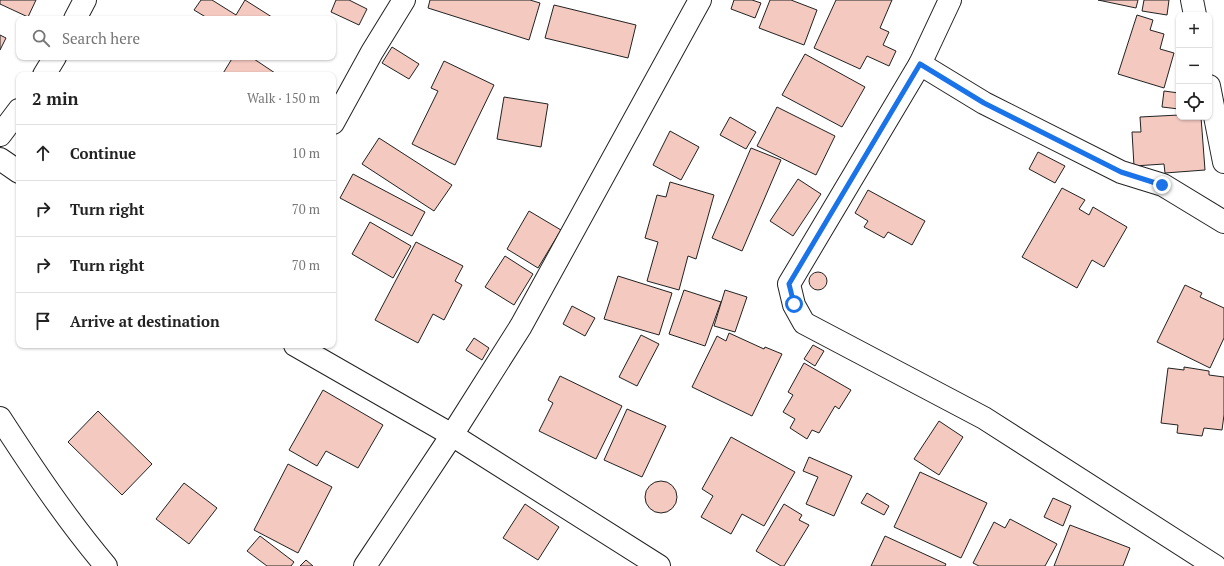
<!DOCTYPE html>
<meta charset="utf-8">
<style>
:root{--surface:#fff;--page:#f6f6f6;--text:#222;--muted:#767676;--line:#e0e0e0}
body{margin:0;font-family:"PT Serif",serif;background:var(--page);color:var(--text)}
.controls{position:absolute;right:12px;top:12px;display:grid;overflow:hidden;border-radius:8px;box-shadow:0 1px 3px #0004}
.controls button{width:36px;height:36px;display:grid;place-items:center;padding:0;border:0;border-bottom:1px solid var(--line);background:var(--surface);color:var(--text);font:20px sans-serif}
.stop{position:absolute;width:12px;height:12px;margin:-9px;border:3px solid #1a73e8;border-radius:50%;background:#fff}
.stop.end{background:#1a73e8;border-color:#fff;box-shadow:0 1px 4px #0008}
.list{margin:0;padding:0;list-style:none}
h2{display:flex;justify-content:space-between;align-items:center;height:52px;margin:0;padding:0 16px;font-size:17px}
h2 small{font-size:13px;font-weight:400;color:var(--muted)}
.list li{display:grid;grid-template-columns:26px 1fr auto;gap:12px;align-items:center;box-sizing:border-box;height:56px;padding:0 16px;border-top:1px solid var(--line)}
.list b{display:block;font-size:15px;white-space:nowrap}
.list em{font-size:13px;font-style:normal;color:var(--muted)}
.icon{flex:none;width:22px;height:22px;fill:none;stroke:currentColor;stroke-width:2;stroke-linecap:round;stroke-linejoin:round}
.map{position:relative;flex:none;width:1224px;height:566px;overflow:hidden}
.search{position:absolute;background:var(--surface);box-shadow:0 1px 3px #0004;left:16px;top:16px;width:320px;height:44px;display:flex;align-items:center;gap:10px;box-sizing:border-box;padding:0 14px;border-radius:8px;color:var(--muted);font-size:15px}
.panel{position:absolute;background:var(--surface);box-shadow:0 1px 3px #0004;left:16px;top:72px;width:320px;height:276px;border-radius:8px}
.map>svg:first-child{display:block}
.building{fill:#f3c9c0;stroke:#222}
.lines{fill:none;stroke-linecap:round;stroke-linejoin:round}
.minor-casing{stroke:#222;stroke-width:24}
.minor{stroke:#fff;stroke-width:22}
.route{stroke:#1a73e8;stroke-width:5}
</style>
<div class="map">
<svg width="1224" height="566" viewBox="0 0 1224 566">
<rect width="100%" height="100%" fill="#fff"/>
<g class="building">
<polygon points="0,0 36,0 28,17 0,4"/>
<polygon points="201,0 212,0 236,15 245,0 275,19 209,19 194,10"/>
<polygon points="336,0 349,0 367,9 359,25 331,12"/>
<polygon points="430,0 530,0 540,3 529,40 428,8"/>
<polygon points="734,0 752,0 761,3 755,18 731,9"/>
<polygon points="770,0 791,0 817,10 804,45 759,28"/>
<polygon points="836,0 892,0 880,28 889,32 883,45 896,51 889,66 867,56 860,69 814,48"/>
<polygon points="1098,0 1138,0 1136,8"/>
<polygon points="1144,0 1169,0 1167,15 1142,11"/>
<polygon points="554,5 636,25 628,58 545,38"/>
<polygon points="1137,15 1153,20 1150,30 1164,34 1160,49 1174,53 1164,88 1118,74"/>
<polygon points="0,35 6,38 0,50"/>
<polygon points="392,47 419,64 409,79 382,63"/>
<polygon points="805,54 865,87 842,127 782,95"/>
<polygon points="233,57 251,57 278,75 222,75"/>
<polygon points="444,61 494,85 455,165 412,144 438,91 431,88"/>
<polygon points="1164,91 1179,93 1179,109 1162,107"/>
<polygon points="504,97 548,104 541,147 497,139"/>
<polygon points="777,107 835,136 816,175 757,146"/>
<polygon points="1179,115 1179,117 1201,117 1205,170 1165,173 1164,164 1134,166 1132,132 1141,132 1140,117"/>
<polygon points="730,117 756,132 746,149 720,135"/>
<polygon points="670,131 699,147 681,180 653,165"/>
<polygon points="379,138 452,185 434,211 362,164"/>
<polygon points="751,148 781,160 742,251 712,238"/>
<polygon points="1038,152 1065,166 1055,183 1029,169"/>
<polygon points="353,174 425,212 412,236 340,198"/>
<polygon points="798,179 821,194 793,236 770,221"/>
<polygon points="670,182 714,195 696,259 688,256 679,290 647,281 658,242 645,238 657,195 666,197"/>
<polygon points="1062,188 1085,200 1079,209 1089,215 1093,207 1127,227 1104,267 1092,260 1077,288 1022,257"/>
<polygon points="868,190 925,221 912,245 888,232 884,238 864,227 868,221 855,213"/>
<polygon points="529,211 561,230 538,268 507,249"/>
<polygon points="370,222 411,246 393,278 352,254"/>
<polygon points="416,242 463,266 455,281 462,285 444,320 433,314 418,343 375,320"/>
<polygon points="505,256 533,274 514,305 485,287"/>
<circle cx="818" cy="281" r="9"/>
<polygon points="618,276 672,293 659,335 604,319"/>
<polygon points="1185,285 1202,293 1200,297 1224,308 1224,338 1210,368 1157,342"/>
<polygon points="684,290 721,302 705,346 669,334"/>
<polygon points="725,290 747,297 735,332 714,326"/>
<polygon points="572,306 595,318 585,336 563,324"/>
<polygon points="729,333 764,349 765,347 782,354 752,416 692,387 717,336 726,341"/>
<polygon points="641,335 659,344 637,386 619,377"/>
<polygon points="474,338 489,348 482,360 466,350"/>
<polygon points="813,345 824,351 815,366 804,359"/>
<polygon points="804,363 851,390 839,409 835,406 819,433 812,430 807,439 790,428 795,419 783,412 793,395 788,392"/>
<polygon points="1184,367 1209,371 1209,375 1224,377 1224,415 1222,430 1204,428 1202,436 1177,433 1178,425 1161,423 1168,368 1184,370"/>
<polygon points="560,376 622,406 596,459 539,431 553,403 548,400"/>
<polygon points="323,390 383,425 358,468 326,451 317,466 289,450"/>
<polygon points="627,409 666,426 642,477 604,460"/>
<polygon points="98,411 152,464 122,495 68,442"/>
<polygon points="939,421 963,437 939,475 914,459"/>
<polygon points="731,437 795,472 764,526 742,514 731,534 701,517 713,496 702,489"/>
<polygon points="809,457 852,476 834,516 806,504 818,477 803,471"/>
<polygon points="288,464 332,487 298,553 254,530"/>
<polygon points="920,472 987,503 961,558 894,527"/>
<circle cx="661" cy="497" r="16"/>
<polygon points="184,483 217,508 189,544 156,519"/>
<polygon points="867,493 889,506 884,515 861,503"/>
<polygon points="1053,498 1071,506 1063,526 1044,517"/>
<polygon points="525,504 559,527 538,560 503,538"/>
<polygon points="784,504 802,515 799,520 809,525 784,566 781,566 756,551"/>
<polygon points="1010,519 1057,544 1045,566 979,566 973,563 994,522 1005,528"/>
<polygon points="1070,525 1130,548 1123,566 1054,566"/>
<polygon points="260,536 294,562 291,566 267,566 247,551"/>
<polygon points="885,536 946,564 945,566 871,566"/>
<polygon points="306,560 313,566 300,566"/>
</g>
<g class="lines">
<g class="minor-casing">
<g id="minor">
<polyline points="950,0 920,64 789,284 794,305 804,323 984,418 1215,566"/>
<polyline points="1192,0 1195,15"/>
<polyline points="75,19 85,0"/>
<polyline points="920,64 984,103 1121,172 1163,185 1224,222"/>
<polyline points="44,75 55,57"/>
<polyline points="1209,86 1224,162"/>
<polyline points="333,123 372,52 404,0"/>
<polyline points="0,135 19,110"/>
<polyline points="0,159 19,172"/>
<polyline points="295,345 452,435 659,566"/>
<path d="M0 418C33 469 67 520 106 566"/>
<polyline points="365,566 452,435 521,326 700,0"/>
</g>
</g>
<use href="#minor" class="minor"/>
</g>
<g class="lines">
<polyline class="route" points="794,304 789,284 920,64 984,103 1121,172 1162,185"/>
</g>
</svg>
<div class="controls">
<button>+</button>
<button>−</button>
<button><svg class="icon" aria-label="locate" viewBox="0 0 24 24"><circle cx="12" cy="12" r="6"/><path d="M12 2v4M12 18v4M2 12h4M18 12h4"/></svg></button>
</div>
<div class="stop" style="left:794px;top:304px"></div>
<div class="stop end" style="left:1162px;top:185px"></div>
<div class="search"><svg class="icon" aria-label="search" viewBox="0 0 24 24"><circle cx="10" cy="10" r="6"/><path d="M15 15l6 6"/></svg>Search here</div>
<section class="panel">
<h2>2 min<small>Walk · 150 m</small></h2>
<ul class="list">
<li><svg class="icon" aria-label="ahead" viewBox="0 0 24 24"><path d="M12 20V5M6 11l6-6 6 6"/></svg><div><b>Continue</b></div><em>10 m</em></li>
<li><svg class="icon" aria-label="right" viewBox="0 0 24 24"><path d="M7 20v-9h11M14 6l5 5-5 5"/></svg><div><b>Turn right</b></div><em>70 m</em></li>
<li><svg class="icon" aria-label="right" viewBox="0 0 24 24"><path d="M7 20v-9h11M14 6l5 5-5 5"/></svg><div><b>Turn right</b></div><em>70 m</em></li>
<li><svg class="icon" aria-label="arrive" viewBox="0 0 24 24"><path d="M6 21V4h12l-3 4 3 4H6"/></svg><div><b>Arrive at destination</b></div></li>
</ul>
</section>
</div>
